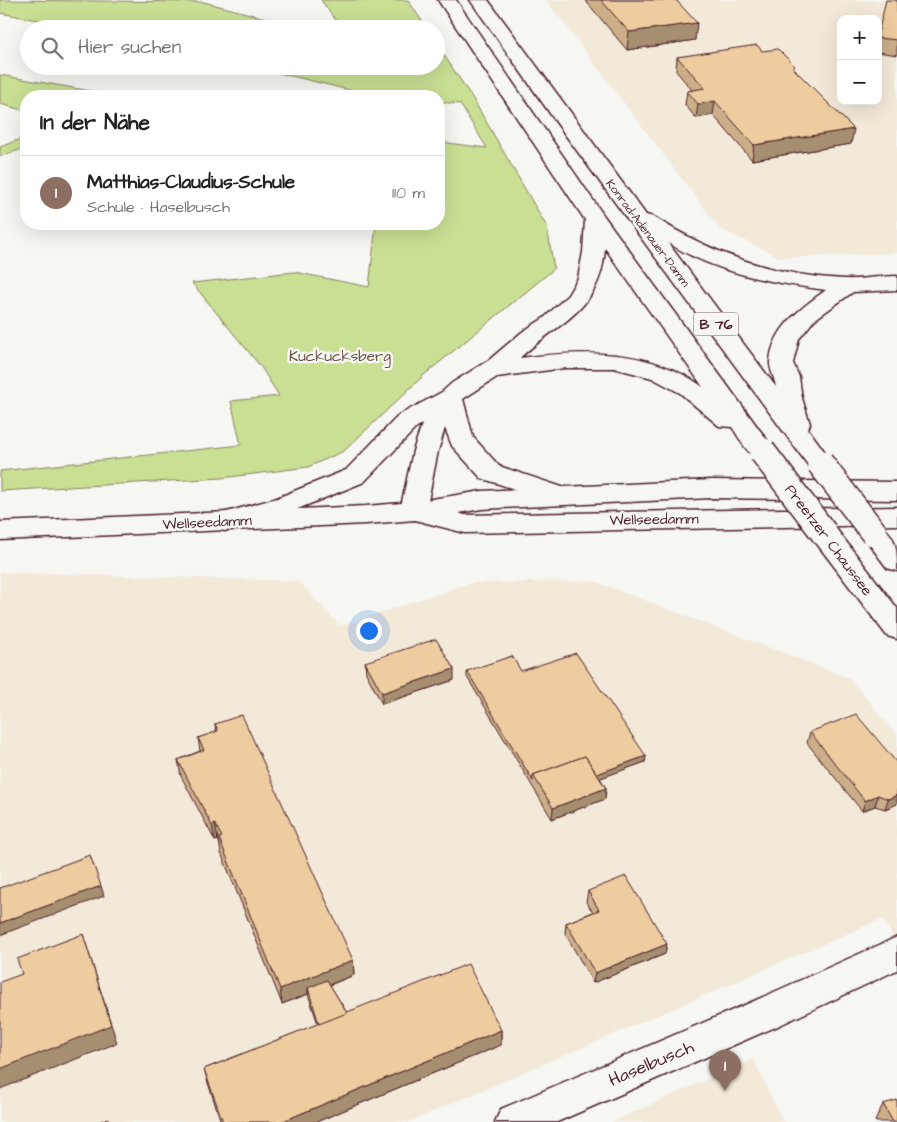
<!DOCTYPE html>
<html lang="de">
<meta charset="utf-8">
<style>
:root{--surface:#fff;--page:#f2f2f2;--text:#222;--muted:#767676;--line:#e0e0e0;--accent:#d93025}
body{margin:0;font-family:"Architects Daughter",sans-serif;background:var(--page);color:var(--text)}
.controls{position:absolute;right:15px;top:15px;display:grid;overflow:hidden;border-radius:10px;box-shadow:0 5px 20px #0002}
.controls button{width:45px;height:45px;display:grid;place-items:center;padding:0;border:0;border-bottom:1px solid var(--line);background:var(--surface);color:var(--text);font:25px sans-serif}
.you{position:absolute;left:368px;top:630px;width:18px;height:18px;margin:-12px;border:4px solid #fff;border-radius:50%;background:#1a73e8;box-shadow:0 0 0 8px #1a73e833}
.badge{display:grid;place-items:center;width:32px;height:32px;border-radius:50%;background:var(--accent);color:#fff;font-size:16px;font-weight:700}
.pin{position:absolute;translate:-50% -41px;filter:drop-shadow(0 1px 2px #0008)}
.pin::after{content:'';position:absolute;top:26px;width:18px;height:15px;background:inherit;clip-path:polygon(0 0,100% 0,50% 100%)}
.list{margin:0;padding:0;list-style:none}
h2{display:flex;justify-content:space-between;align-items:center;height:65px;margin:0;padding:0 20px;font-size:21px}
h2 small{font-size:16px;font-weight:400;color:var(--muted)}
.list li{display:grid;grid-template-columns:32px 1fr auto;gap:15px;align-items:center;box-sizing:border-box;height:75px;padding:0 20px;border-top:1px solid var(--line)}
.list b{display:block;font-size:19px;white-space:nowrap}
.list p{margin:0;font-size:16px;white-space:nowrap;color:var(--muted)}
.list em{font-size:16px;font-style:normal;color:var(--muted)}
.icon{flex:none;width:28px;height:28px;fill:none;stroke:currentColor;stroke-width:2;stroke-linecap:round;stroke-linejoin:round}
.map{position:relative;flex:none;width:897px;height:1122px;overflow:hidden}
.search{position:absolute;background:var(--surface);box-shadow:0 5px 20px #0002;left:20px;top:20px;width:425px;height:55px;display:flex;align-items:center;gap:12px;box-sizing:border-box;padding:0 18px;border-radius:28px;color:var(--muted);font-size:19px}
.panel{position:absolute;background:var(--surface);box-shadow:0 5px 20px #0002;left:20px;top:90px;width:425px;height:140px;border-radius:20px}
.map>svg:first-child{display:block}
.built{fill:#f3e9d9;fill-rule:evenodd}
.green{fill:#c8df94;stroke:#897f60}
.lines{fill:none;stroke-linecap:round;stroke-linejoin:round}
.minor-casing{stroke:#4a1f2b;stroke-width:3}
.major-casing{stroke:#4a1f2b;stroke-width:3}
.highway-casing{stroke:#4a1f2b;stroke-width:3}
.minor{fill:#f6f6f2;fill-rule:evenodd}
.major{fill:#f6f6f2;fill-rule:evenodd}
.highway{fill:#f6f6f2;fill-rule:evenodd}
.highway-bridge-casing{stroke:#4a1f2b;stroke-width:29;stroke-linecap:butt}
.highway-bridge{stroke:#f6f6f2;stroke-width:26}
.wall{fill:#ccaf89;stroke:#4a1f2b}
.shaded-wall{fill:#a68f6f;stroke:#4a1f2b}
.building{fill:#edcc9f;stroke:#4a1f2b}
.labels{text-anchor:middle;stroke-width:5;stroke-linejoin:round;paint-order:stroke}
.far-street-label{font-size:12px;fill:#4a1f2b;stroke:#f6f6f2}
.shield{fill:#f6f6f2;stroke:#7e6067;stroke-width:1}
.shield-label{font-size:14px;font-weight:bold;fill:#4a1f2b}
.park-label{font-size:15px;fill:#6a4f45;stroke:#f6f6f2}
.street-label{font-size:15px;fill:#4a1f2b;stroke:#f6f6f2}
.near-street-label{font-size:18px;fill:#4a1f2b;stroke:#f6f6f2}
</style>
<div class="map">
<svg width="897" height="1122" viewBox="0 0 897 1122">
<rect width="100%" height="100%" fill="#f6f6f2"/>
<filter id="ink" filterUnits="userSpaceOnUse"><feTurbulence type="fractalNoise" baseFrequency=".02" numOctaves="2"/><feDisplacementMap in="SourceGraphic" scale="10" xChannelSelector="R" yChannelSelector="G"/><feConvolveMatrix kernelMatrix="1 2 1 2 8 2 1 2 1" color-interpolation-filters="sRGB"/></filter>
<g filter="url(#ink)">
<g class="built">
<path d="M546 0H897V253L782 258 720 229ZM841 19H878V101H841Z"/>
<polygon points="0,572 299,581 340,626 470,583 594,581 849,678 897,735 897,941 882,919 409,1122 0,1122"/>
<polygon points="753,1059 783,1122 612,1122"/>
</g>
<g class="green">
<polygon points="0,0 204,2 273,20 298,29 86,29 0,13"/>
<polygon points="321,0 408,0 427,29 342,29"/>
<polygon points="436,43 473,99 547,227 554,269 424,375 344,451 308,467 222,478 0,491 0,471 241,445 231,401 279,396 261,367 192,283 294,272 369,287 376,224 439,224 439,142 487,148 460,104 439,102 439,96 370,95 250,66 436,66"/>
<polygon points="0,75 119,96 26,96 26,111 0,104"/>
<polygon points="26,137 26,148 0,156 0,147"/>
</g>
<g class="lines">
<g class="minor-casing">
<polygon id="minor" points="897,937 897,970 780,1025 557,1122 495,1122 501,1109 754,1001"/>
</g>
<g class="major-casing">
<polygon id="major" points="711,480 897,482 897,500 711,498 482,509 458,513 465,515 897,507 897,525 465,533 415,520 366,524 0,540 0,522 366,506 413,502 482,491"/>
</g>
<g class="highway-casing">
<g id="highway">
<path d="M438 0H456L604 216 775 451 771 457C749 463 743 443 732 427L719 426 680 393 652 378 614 368H565L497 377 463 399 473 437 499 466 571 490 575 496 571 502 562 505 481 478 452 446 445 428 438 451 426 511 422 517 413 520 404 517 400 511 413 451 422 424 417 427 364 482 295 510 225 531 216 529 212 522 216 515 277 498 346 470 399 415 442 392 452 383 489 360 522 332 544 318 568 295 578 278 583 252 585 220ZM605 248 703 387C650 348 583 350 520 358 559 321 601 311 605 248Z"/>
<path d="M470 0H488L646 215 654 217C714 255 773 275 844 279 861 280 879 276 897 276V290L853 292 814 320 799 339 793 363 799 377 802 398 810 424 808 429 833 463 829 469 820 471 811 469 561 129ZM668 243C719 274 768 282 826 290 801 308 773 328 770 361 769 368 775 379 776 387Z"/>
<polygon points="824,524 834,526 897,608 897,639 887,636 814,540 811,533 814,526"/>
<path d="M874 524C897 531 897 549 897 571L887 568 861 533 864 526Z"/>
</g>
</g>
<use href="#minor" class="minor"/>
<use href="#major" class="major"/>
<use href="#highway" class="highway"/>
<g class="highway-bridge-casing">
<g id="highway-bridge">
<polyline points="762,451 824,533"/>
<polyline points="820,463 874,533"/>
</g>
</g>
<use href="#highway-bridge" class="highway-bridge"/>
</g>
<g class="wall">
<polygon points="585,0 677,0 676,0 695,40 627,50"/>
<polygon points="897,0 897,55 878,52 878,34"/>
<polygon points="762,51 795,69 851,144 752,160 713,115 696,118 685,105 687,91 692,90 676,71 677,57"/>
<polygon points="365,662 454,680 382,704 366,673"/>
<polygon points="467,671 521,671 646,756 645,762 600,778 606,788 605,799 552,819 467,677"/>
<polygon points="215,724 353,960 354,975 330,985 347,1013 501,1030 501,1045 316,1122 221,1122 208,1083 204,1069 318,1024 308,994 282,1004 221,853 219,842 218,840 215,841 181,776 178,760 200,751 198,738 216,732"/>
<polygon points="810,732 897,804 885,809 875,806 862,811 807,743"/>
<polygon points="588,891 665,954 593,983 565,933 566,923 593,912 586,902"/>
<polygon points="883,1104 897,1122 876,1122 875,1121"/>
</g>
<g class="shaded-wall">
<polygon points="697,23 695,40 627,50 629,32"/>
<polygon points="715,101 713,115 696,118 698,104"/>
<polygon points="854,129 851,144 752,160 754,145"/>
<polygon points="454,669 454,680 382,704 382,693"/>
<polygon points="646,756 645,762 593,781 594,775"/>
<polygon points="606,788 605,799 552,819 553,808"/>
<polygon points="878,795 875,806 862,811 865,801"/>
<polygon points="897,795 897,804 885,809 888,799"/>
<polygon points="215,824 218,840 215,841 212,826"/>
<polygon points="101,886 104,896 0,935 0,923"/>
<polygon points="83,934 117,1043 0,1089 0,1069"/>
<polygon points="667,944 665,954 593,983 595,973"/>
<polygon points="353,960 354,975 309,993 308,988 308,994 282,1004 280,989"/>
<polygon points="501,1030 501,1045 316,1122 281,1122"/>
</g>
<g class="building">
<polygon points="601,0 676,0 697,23 629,32"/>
<polygon points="886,0 897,0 897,40 878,38 878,34"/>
<polygon points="757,45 762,51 778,49 795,66 792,67 854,129 754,145 715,101 698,104 687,91 705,88 677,57"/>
<polygon points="436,639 454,669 382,693 365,662"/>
<polygon points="576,653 646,756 597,774 585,756 533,775 533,781 467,671 512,656 521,671"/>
<polygon points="856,714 897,763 897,795 888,799 878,795 865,801 810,732"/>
<polygon points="242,715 353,960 280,989 219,838 222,837 215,824 212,826 178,760 204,750 198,738 218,731 215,724"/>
<polygon points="585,756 606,788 553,808 533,775"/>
<polygon points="90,855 101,886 0,923 0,888"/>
<polygon points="626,876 667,944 595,973 566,923 599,910 588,891"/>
<polygon points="83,934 111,1025 0,1069 0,982 22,974 17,959"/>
<polygon points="468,964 501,1030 281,1122 223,1122 204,1069"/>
<polygon points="327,980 347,1013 319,1024 308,988"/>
<polygon points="897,1100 897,1122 893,1122 883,1104"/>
<polygon points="108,1118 109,1122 98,1122"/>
</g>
</g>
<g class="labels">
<g class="far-street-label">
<text transform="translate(648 233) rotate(53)" y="4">Konrad-Adenauer-Damm</text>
</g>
<rect class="shield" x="693.5" y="312.5" width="45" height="23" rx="4"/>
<g class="shield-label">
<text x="716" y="329">B 76</text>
</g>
<g class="park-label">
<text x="340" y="361">Kuckucksberg</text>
</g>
<g class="street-label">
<text transform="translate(654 519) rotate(-1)" y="5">Wellseedamm</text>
<text transform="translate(207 522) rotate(-3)" y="5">Wellseedamm</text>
<text transform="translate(829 540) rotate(53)" y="5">Preetzer Chaussee</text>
</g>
<g class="near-street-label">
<text transform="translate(651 1063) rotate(-23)" y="6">Haselbusch</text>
</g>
</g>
</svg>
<div class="controls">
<button>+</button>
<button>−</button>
</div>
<div class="you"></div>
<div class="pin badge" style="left:725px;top:1091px;background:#8d6e63">1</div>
<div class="search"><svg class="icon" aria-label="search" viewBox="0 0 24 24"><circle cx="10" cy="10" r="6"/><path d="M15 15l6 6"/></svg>Hier suchen</div>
<section class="panel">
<h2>In der Nähe<small></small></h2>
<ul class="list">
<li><span class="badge" style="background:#8d6e63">1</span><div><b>Matthias-Claudius-Schule</b><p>Schule · Haselbusch</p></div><em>110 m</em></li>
</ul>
</section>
</div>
